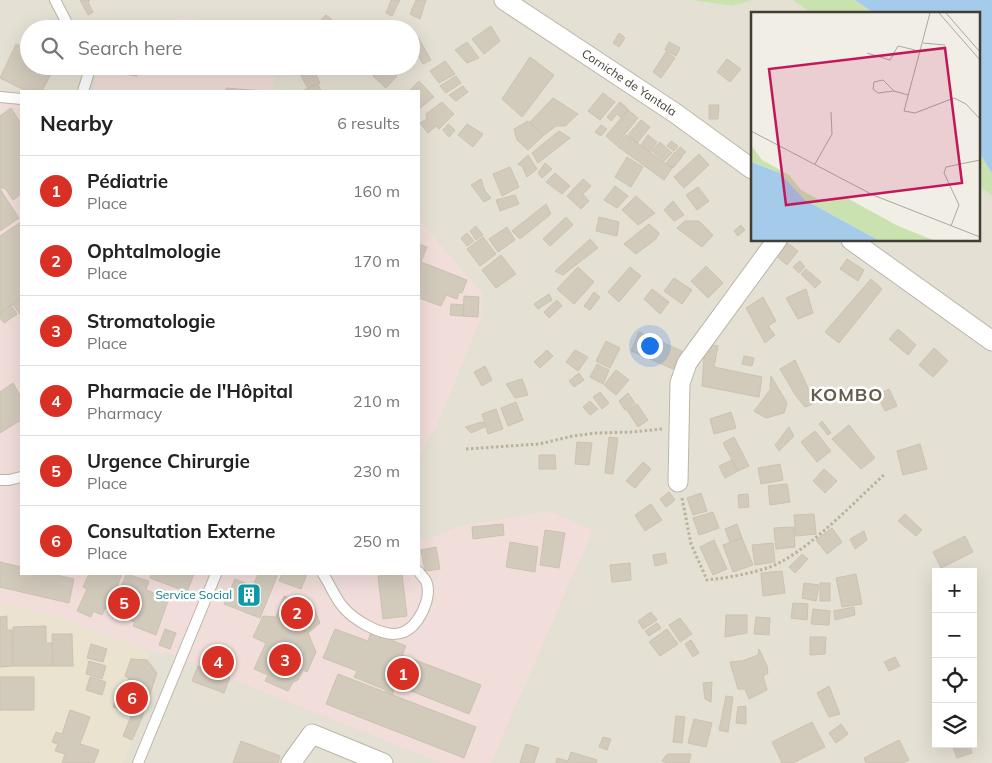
<!DOCTYPE html>
<meta charset="utf-8">
<style>
:root{--surface:#fff;--page:#f2f2f2;--text:#222;--muted:#767676;--line:#e0e0e0;--accent:#d93025}
body{margin:0;font-family:Mulish,sans-serif;background:var(--page);color:var(--text)}
.controls{position:absolute;right:15px;bottom:15px;display:grid;overflow:hidden;border-radius:0px;box-shadow:0 5px 20px #0002}
.controls button{width:45px;height:45px;display:grid;place-items:center;padding:0;border:0;border-bottom:1px solid var(--line);background:var(--surface);color:var(--text);font:25px sans-serif}
.you{position:absolute;left:649px;top:345px;width:18px;height:18px;margin:-12px;border:4px solid #fff;border-radius:50%;background:#1a73e8;box-shadow:0 0 0 8px #1a73e833}
.badge{display:grid;place-items:center;width:32px;height:32px;border-radius:50%;background:var(--accent);color:#fff;font-size:16px;font-weight:700}
.pin{position:absolute;translate:-50% -50%;border:2px solid #fff;box-shadow:0 1px 5px #0006}
.list{margin:0;padding:0;list-style:none}
h2{display:flex;justify-content:space-between;align-items:center;height:65px;margin:0;padding:0 20px;font-size:21px}
h2 small{font-size:16px;font-weight:400;color:var(--muted)}
.list li{display:grid;grid-template-columns:32px 1fr auto;gap:15px;align-items:center;box-sizing:border-box;height:70px;padding:0 20px;border-top:1px solid var(--line)}
.list b{display:block;font-size:19px;white-space:nowrap}
.list p{margin:0;font-size:16px;white-space:nowrap;color:var(--muted)}
.list em{font-size:16px;font-style:normal;color:var(--muted)}
.icon{flex:none;width:28px;height:28px;fill:none;stroke:currentColor;stroke-width:2;stroke-linecap:round;stroke-linejoin:round}
.map{position:relative;flex:none;width:992px;height:763px;overflow:hidden}
.search{position:absolute;background:var(--surface);box-shadow:0 5px 20px #0002;left:20px;top:20px;width:400px;height:55px;display:flex;align-items:center;gap:12px;box-sizing:border-box;padding:0 18px;border-radius:28px;color:var(--muted);font-size:19px}
.panel{position:absolute;background:var(--surface);box-shadow:0 5px 20px #0002;left:20px;top:90px;width:400px;height:485px;border-radius:0px}
.map>svg:first-child{display:block}
.residential{fill:#e4e0d3;fill-rule:evenodd}
.education{fill:#e9e3d0}
.medical{fill:#f1ddd9}
.green{fill:#cae2b0}
.water{fill:#a5cbea}
.building{fill:#d2cabb;stroke:#ccc2af}
.lines{fill:none;stroke-linecap:round;stroke-linejoin:round}
.lane-casing{stroke:#bbb6a8;stroke-width:12}
.street-casing{stroke:#bbb6a8;stroke-width:21}
.path{stroke:#bcb29b;stroke-width:3;stroke-dasharray:2.5 2.5;stroke-linecap:butt}
.lane{stroke:#fff;stroke-width:10}
.street{stroke:#fff;stroke-width:19}
.labels{text-anchor:middle;stroke-width:5;stroke-linejoin:round;paint-order:stroke}
.street-label{font-size:12px;fill:#433e35;stroke:#fff}
.culture-label{font-size:12px;fill:#0d838f;stroke:#fff;text-anchor:end}
.district-label{font-size:18px;font-weight:bold;letter-spacing:1px;fill:#655c4d;stroke:#fff}
.inset-road{fill:none;stroke:#aba89f;stroke-width:1}
.view{fill:#c2185b;fill-opacity:0.15;stroke:#c2185b;stroke-width:2.5}
.inset-edge{fill:none;stroke:#433e35;stroke-width:2.5}
</style>
<div class="map">
<svg width="992" height="763" viewBox="0 0 992 763">
<rect width="100%" height="100%" fill="#f1eee5"/>
<path class="residential" d="M0 0H690L732 6 753 0H793L812 14H752V240H978V185L992 196V763H0ZM29 29H411V66H29ZM21 91H419V574H21ZM936 572H973V744H936Z"/>
<polygon class="education" points="0,602 56,616 151,652 147,660 157,673 142,718 123,763 0,763"/>
<g class="medical">
<polygon points="187,17 211,29 147,29"/>
<polygon points="96,66 275,66 273,73 276,76 273,85 275,91 94,91"/>
<polygon points="0,102 21,103 21,574 419,574 419,537 424,541 460,526 549,511 593,530 491,763 441,763 169,654 151,652 56,616 0,602"/>
<polygon points="419,219 482,293 481,318 437,426 419,457"/>
</g>
<g class="green">
<polygon points="690,0 753,0 732,6"/>
<polygon points="793,0 855,0 875,14 812,14"/>
<polygon points="978,151 992,173 992,196 978,185"/>
</g>
<polygon class="water" points="855,0 992,0 992,173 978,151 978,14 875,14"/>
<g class="building">
<polygon points="80,0 90,0 88,2 93,12 88,15"/>
<polygon points="391,0 400,0 392,16 386,13"/>
<polygon points="416,0 426,0 420,19 410,14"/>
<polygon points="326,15 340,26 339,29 311,29"/>
<polygon points="491,26 500,41 484,54 472,39"/>
<polygon points="619,33 625,38 619,47 613,43"/>
<polygon points="418,37 431,60 423,64 411,43"/>
<polygon points="467,42 479,58 467,63 455,50"/>
<polygon points="669,42 680,48 676,56 665,50"/>
<polygon points="16,44 29,50 29,66 55,66 42,91 26,91 0,78"/>
<polygon points="666,52 675,58 661,78 653,72"/>
<polygon points="530,57 554,75 522,117 502,99"/>
<polygon points="727,59 741,69 730,82 717,72"/>
<polygon points="445,61 455,74 439,83 430,71"/>
<polygon points="125,66 139,66 137,76 123,74"/>
<polygon points="165,66 193,66 193,72"/>
<polygon points="304,66 312,66 320,83 308,89 298,70"/>
<polygon points="382,66 386,66 397,76 386,88 373,76"/>
<polygon points="456,76 461,83 446,93 440,86"/>
<polygon points="419,81 434,97 419,109 419,91 409,91"/>
<polygon points="318,84 321,91 305,91 304,90"/>
<polygon points="463,86 468,92 456,101 449,95"/>
<polygon points="226,88 265,91 226,91"/>
<polygon points="603,93 615,102 600,120 588,111"/>
<polygon points="553,98 578,114 565,126 556,126 544,135 530,122"/>
<polygon points="442,102 454,114 439,129 436,126 428,133 420,123 427,119 426,114"/>
<polygon points="620,102 628,109 621,118 617,114 611,121 607,117"/>
<polygon points="709,105 719,105 718,119 709,119"/>
<polygon points="11,108 21,124 21,194 13,200 5,188 0,188 0,116"/>
<polygon points="628,110 638,118 616,145 606,136"/>
<polygon points="641,120 650,127 637,143 628,135"/>
<polygon points="528,121 544,135 528,150 517,140 514,129"/>
<polygon points="448,124 455,130 449,137 443,130"/>
<polygon points="467,124 483,134 473,147 458,135"/>
<polygon points="601,125 607,129 601,136 595,132"/>
<polygon points="559,131 570,138 538,163 532,153"/>
<polygon points="626,135 672,168 664,180 617,146"/>
<polygon points="648,135 657,142 650,152 641,145"/>
<polygon points="671,141 678,146 674,151 667,146"/>
<polygon points="660,142 672,153 664,161 652,151"/>
<polygon points="680,147 686,152 682,156 676,151"/>
<polygon points="675,152 682,157 673,168 666,163"/>
<polygon points="699,154 709,165 684,188 674,177"/>
<polygon points="528,155 537,169 527,177 522,166 518,164"/>
<polygon points="627,157 643,167 631,187 615,177"/>
<polygon points="545,163 552,169 542,178 538,173"/>
<polygon points="510,167 519,187 502,196 493,174"/>
<polygon points="555,173 570,186 562,194 546,182"/>
<polygon points="481,179 485,191 491,198 484,202 471,185"/>
<polygon points="583,179 591,186 583,194 589,201 581,209 567,196"/>
<polygon points="615,186 628,196 617,208 604,200"/>
<polygon points="698,187 709,201 697,210 686,195"/>
<polygon points="0,189 19,218 0,231"/>
<polygon points="515,195 519,204 500,211 496,200"/>
<polygon points="636,196 655,213 638,225 622,210"/>
<polygon points="673,201 684,215 674,221 664,210"/>
<polygon points="546,204 551,214 520,239 512,231"/>
<polygon points="566,217 573,225 550,246 543,239"/>
<polygon points="599,217 619,222 617,236 596,231"/>
<polygon points="685,221 699,221 713,235 702,247 677,228"/>
<polygon points="21,222 21,299 0,313 0,236"/>
<polygon points="649,224 659,233 656,239 636,254 624,244"/>
<polygon points="741,225 745,230 738,236 734,231"/>
<polygon points="476,226 483,235 476,240 470,231"/>
<polygon points="507,227 515,240 498,252 489,239"/>
<polygon points="467,233 474,241 467,246 461,238"/>
<polygon points="483,237 496,254 480,266 467,249"/>
<polygon points="590,239 598,248 563,275 555,271"/>
<polygon points="786,242 798,251 787,265 775,255"/>
<polygon points="419,244 427,247 421,262 467,280 462,293 459,292 457,299 446,295 441,306 419,298"/>
<polygon points="501,255 516,274 496,288 482,270"/>
<polygon points="847,259 864,270 858,281 840,269"/>
<polygon points="800,261 805,267 799,273 793,267"/>
<polygon points="706,266 723,283 708,298 691,281"/>
<polygon points="578,267 594,282 574,304 557,289"/>
<polygon points="630,267 641,276 619,302 608,292"/>
<polygon points="806,269 821,282 815,288 801,274"/>
<polygon points="674,278 692,290 682,304 664,291"/>
<polygon points="871,279 882,289 839,343 825,332"/>
<polygon points="652,289 669,302 660,314 644,299"/>
<polygon points="806,289 813,313 798,319 786,298"/>
<polygon points="594,292 600,297 590,310 584,306"/>
<polygon points="549,294 552,300 538,309 534,304"/>
<polygon points="464,296 479,297 478,317 463,316"/>
<polygon points="763,297 776,321 768,326 775,335 765,343 746,308"/>
<polygon points="21,299 21,316 13,304"/>
<polygon points="557,300 562,306 549,318 544,312"/>
<polygon points="451,304 464,305 463,316 450,315"/>
<polygon points="11,305 17,314 4,323 0,318 0,313"/>
<polygon points="898,329 916,345 908,355 889,339"/>
<polygon points="639,332 682,351 673,369 631,351"/>
<polygon points="606,341 620,348 610,368 596,361"/>
<polygon points="705,344 718,346 714,367 762,377 759,397 702,386"/>
<polygon points="934,348 948,361 933,377 919,365"/>
<polygon points="547,350 553,356 540,368 534,362"/>
<polygon points="575,350 588,357 578,371 566,362"/>
<polygon points="744,356 754,358 752,366 742,364"/>
<polygon points="795,360 815,403 805,407 796,396 780,369"/>
<polygon points="597,364 609,370 603,384 590,377"/>
<polygon points="485,366 492,380 482,386 474,372"/>
<polygon points="616,370 629,380 616,395 604,385"/>
<polygon points="579,373 584,380 574,387 569,381"/>
<polygon points="771,376 787,403 784,413 766,418 754,411 770,390"/>
<polygon points="522,379 528,395 515,398 506,384"/>
<polygon points="13,383 21,397 21,420 0,433 0,392"/>
<polygon points="889,389 897,406 885,411 877,395"/>
<polygon points="600,392 609,403 602,409 593,397"/>
<polygon points="628,393 635,403 625,410 619,401"/>
<polygon points="590,401 598,409 590,415 583,407"/>
<polygon points="516,402 523,420 508,426 501,408"/>
<polygon points="637,404 648,420 638,427 627,410"/>
<polygon points="496,409 503,429 488,434 482,414"/>
<polygon points="731,412 736,428 714,434 710,419"/>
<polygon points="822,421 831,433 828,435 819,424"/>
<polygon points="482,422 487,426 471,433 465,427"/>
<polygon points="849,425 875,458 861,469 832,439"/>
<polygon points="789,427 794,436 779,451 775,445"/>
<polygon points="815,431 831,451 817,462 801,442"/>
<polygon points="609,437 618,438 613,474 605,473"/>
<polygon points="734,437 749,466 738,471 723,443"/>
<polygon points="577,442 592,443 589,465 575,464"/>
<polygon points="920,444 927,469 903,475 897,451"/>
<polygon points="539,455 555,455 556,469 539,469"/>
<polygon points="732,460 738,471 725,478 719,466"/>
<polygon points="643,462 651,469 635,488 626,481"/>
<polygon points="780,464 783,480 761,484 758,468"/>
<polygon points="824,469 837,481 825,493 813,481"/>
<polygon points="787,484 790,502 770,505 768,486"/>
<polygon points="669,492 675,500 666,507 660,499"/>
<polygon points="701,493 707,511 693,515 687,498"/>
<polygon points="748,494 749,507 739,508 738,495"/>
<polygon points="651,504 662,520 645,531 635,515"/>
<polygon points="713,512 719,528 699,535 693,518"/>
<polygon points="814,514 816,534 796,536 794,515"/>
<polygon points="905,514 922,530 916,536 898,521"/>
<polygon points="503,524 504,535 473,539 472,527"/>
<polygon points="737,524 742,538 730,542 725,529"/>
<polygon points="794,527 795,547 776,549 774,528"/>
<polygon points="832,528 842,542 827,554 816,540"/>
<polygon points="545,530 565,533 559,568 540,565"/>
<polygon points="864,531 867,540 855,549 850,539"/>
<polygon points="965,536 973,552 941,568 933,552"/>
<polygon points="742,538 753,565 733,572 723,545"/>
<polygon points="714,540 727,569 713,575 700,547"/>
<polygon points="510,542 538,547 535,572 506,567"/>
<polygon points="773,543 775,562 755,565 752,545"/>
<polygon points="436,547 440,569 425,571 421,550"/>
<polygon points="665,553 667,563 655,566 653,555"/>
<polygon points="802,554 808,559 795,573 789,567"/>
<polygon points="0,562 21,567 21,574 52,574 74,579 69,603 0,587"/>
<polygon points="630,563 631,580 612,582 610,565"/>
<polygon points="782,571 785,593 763,596 761,573"/>
<polygon points="89,574 122,574 113,597 117,598 126,574 149,581 146,590 169,598 156,635 133,626 135,622 119,616 119,613 106,607 102,615 93,611 91,617 77,611 87,589 83,587"/>
<polygon points="152,574 194,574 187,592 150,578"/>
<polygon points="258,574 278,574 260,618 224,604 235,579 253,586"/>
<polygon points="282,574 307,574 301,589 279,581"/>
<polygon points="402,574 407,616 383,619 378,576"/>
<polygon points="856,574 862,604 842,607 836,578"/>
<polygon points="804,583 819,585 816,601 802,598"/>
<rect x="820" y="583" width="10" height="18"/>
<polygon points="284,596 314,608 320,623 308,633 276,617"/>
<polygon points="793,603 808,604 807,620 791,618"/>
<polygon points="854,607 855,615 835,620 834,611"/>
<polygon points="813,609 830,611 829,625 811,624"/>
<polygon points="651,612 657,620 643,629 638,621"/>
<polygon points="726,615 747,615 747,633 725,637"/>
<polygon points="7,616 7,630 12,630 13,666 0,667 0,617"/>
<polygon points="263,616 276,617 308,633 316,652 307,672 303,670 298,680 293,682 288,691 265,681 268,675 254,669 266,643 253,637"/>
<polygon points="756,617 770,618 769,635 754,634"/>
<polygon points="680,618 692,634 680,642 669,625"/>
<polygon points="657,623 661,628 649,636 645,631"/>
<polygon points="46,626 46,643 53,643 53,666 13,666 13,627"/>
<polygon points="165,629 176,633 170,649 159,645"/>
<polygon points="335,629 368,641 371,632 406,646 402,655 481,685 469,714 396,685 392,695 385,692 386,690 354,677 357,671 323,658"/>
<polygon points="667,629 678,644 660,656 649,642"/>
<polygon points="52,634 72,634 73,666 53,666"/>
<polygon points="810,637 826,637 825,654 810,655"/>
<polygon points="691,640 699,653 693,657 685,644"/>
<polygon points="91,644 107,649 103,662 87,658"/>
<polygon points="759,649 767,666 768,673 763,676 767,690 749,699 745,689 738,689 730,662 742,661 758,655"/>
<polygon points="210,656 230,663 225,676 205,669"/>
<polygon points="895,657 900,666 889,671 884,662"/>
<polygon points="131,659 147,660 157,673 142,718 113,707 120,686 125,688 129,678 125,676"/>
<polygon points="89,661 106,666 102,679 86,674"/>
<polygon points="198,666 230,678 224,693 192,681"/>
<polygon points="338,674 476,727 464,758 326,704"/>
<rect x="0" y="677" width="34" height="33"/>
<polygon points="90,677 106,682 102,695 86,690"/>
<polygon points="712,682 711,702 705,699 703,683"/>
<polygon points="829,686 840,714 829,717 817,693"/>
<polygon points="726,696 733,697 728,732 719,730"/>
<polygon points="746,706 746,724 736,723 738,707"/>
<polygon points="70,710 90,717 80,744 99,750 94,763 62,763 65,754 55,751 58,744 52,742 56,732 62,734"/>
<polygon points="132,714 142,718 132,740 123,736"/>
<polygon points="676,716 685,717 682,743 673,742"/>
<polygon points="694,719 712,723 706,747 688,743"/>
<polygon points="812,722 825,747 793,763 782,763 772,742"/>
<polygon points="841,724 848,734 836,743 829,733"/>
<polygon points="603,737 611,739 607,750 599,747"/>
<polygon points="899,740 909,760 903,763 866,763 864,758"/>
<polygon points="241,741 280,756 278,763 233,763"/>
<polygon points="526,744 539,748 534,763 520,763"/>
<polygon points="952,744 969,744 972,753 957,758"/>
<polygon points="571,752 597,760 596,763 556,763 557,758 568,761"/>
<polygon points="667,754 691,754 689,763 667,763 662,761"/>
</g>
<g class="lines">
<g class="lane-casing">
<g id="lane">
<polyline points="55,0 70,29"/>
<polyline points="83,91 91,66"/>
<polyline points="0,97 21,99"/>
<polyline points="0,480 9,480 21,477"/>
<path d="M323 574C330 584 335 598 343 607 354 620 383 638 401 633 418 628 433 598 426 581 424 578 421 575 419 572"/>
<polyline points="138,763 216,574"/>
</g>
</g>
<g class="street-casing">
<g id="street">
<path id="s1" d="M504 0 675 113 752 169"/>
<polyline points="851,240 992,341"/>
<polyline points="678,482 680,383 687,363 777,240"/>
<polyline points="291,763 312,734 383,763"/>
</g>
</g>
<g class="path">
<polyline points="466,449 539,444 573,436 596,433 633,432 662,429"/>
<path d="M682 498 691 544 707 580C727 578 748 574 767 568 804 556 855 501 885 474"/>
</g>
<use href="#lane" class="lane"/>
<use href="#street" class="street"/>
</g>
<defs>
<g id="building-square" transform="scale(1.25)"><rect x="-9" y="-9" width="18" height="18" rx="4" fill="#0f9aa8" stroke="#fff"/><path d="M-4-6H4V6H1V3H-1V6H-4ZM-2.5-4.3h1.7v1.8h-1.7ZM.8-4.3h1.7v1.8H.8ZM-2.5-1h1.7V.8h-1.7ZM.8-1h1.7V.8H.8Z" fill="#fff"/></g>
</defs>
<g fill-rule="evenodd">
<use href="#building-square" x="249" y="595"/>
</g>
<g class="labels">
<g class="street-label">
<text dy="4" stroke="none"><textPath href="#s1" startOffset="150">Corniche de Yantala</textPath></text>
</g>
<g class="culture-label">
<text x="232" y="599">Service Social</text>
</g>
<g class="district-label">
<text x="847" y="401">KOMBO</text>
</g>
</g>
<g transform="translate(751 12)">
<rect width="229" height="229" fill="#f1eee5"/>
<path d="M0 133 11 148 38 163 50 178 72 190 81 186 98 187 147 214 182 228H127L54 188 29 161 0 150Z" fill="#cae2b0"/>
<path d="M0 150 29 161 54 188 127 228H0Z" fill="#a5cbea"/>
<path class="inset-road" d="M179 1 153 99 164 101 203 86 215 92 229 107M188 1 229 48M195 1 229 40M172 31 194 33M116 41 139 48 147 34 164 38M143 79 132 68 123 70 122 77 127 81 143 79 157 83M0 119 122 183 229 225M64 152 81 122 80 100M200 214 208 193 193 161 195 155 229 148"/>
<path class="view" d="M194 36 211 171 35 193 18 57Z"/>
<rect width="229" height="229" class="inset-edge"/>
</g>
</svg>
<div class="controls">
<button>+</button>
<button>−</button>
<button><svg class="icon" aria-label="locate" viewBox="0 0 24 24"><circle cx="12" cy="12" r="6"/><path d="M12 2v4M12 18v4M2 12h4M18 12h4"/></svg></button>
<button><svg class="icon" aria-label="layers" viewBox="0 0 24 24"><path d="M12 4l9 5-9 5-9-5zM3 14l9 5 9-5"/></svg></button>
</div>
<div class="you"></div>
<div class="pin badge" style="left:403px;top:674px">1</div>
<div class="pin badge" style="left:297px;top:613px">2</div>
<div class="pin badge" style="left:285px;top:660px">3</div>
<div class="pin badge" style="left:218px;top:662px">4</div>
<div class="pin badge" style="left:124px;top:603px">5</div>
<div class="pin badge" style="left:132px;top:698px">6</div>
<div class="search"><svg class="icon" aria-label="search" viewBox="0 0 24 24"><circle cx="10" cy="10" r="6"/><path d="M15 15l6 6"/></svg>Search here</div>
<section class="panel">
<h2>Nearby<small>6 results</small></h2>
<ul class="list">
<li><span class="badge">1</span><div><b>Pédiatrie</b><p>Place</p></div><em>160 m</em></li>
<li><span class="badge">2</span><div><b>Ophtalmologie</b><p>Place</p></div><em>170 m</em></li>
<li><span class="badge">3</span><div><b>Stromatologie</b><p>Place</p></div><em>190 m</em></li>
<li><span class="badge">4</span><div><b>Pharmacie de l'Hôpital</b><p>Pharmacy</p></div><em>210 m</em></li>
<li><span class="badge">5</span><div><b>Urgence Chirurgie</b><p>Place</p></div><em>230 m</em></li>
<li><span class="badge">6</span><div><b>Consultation Externe</b><p>Place</p></div><em>250 m</em></li>
</ul>
</section>
</div>
